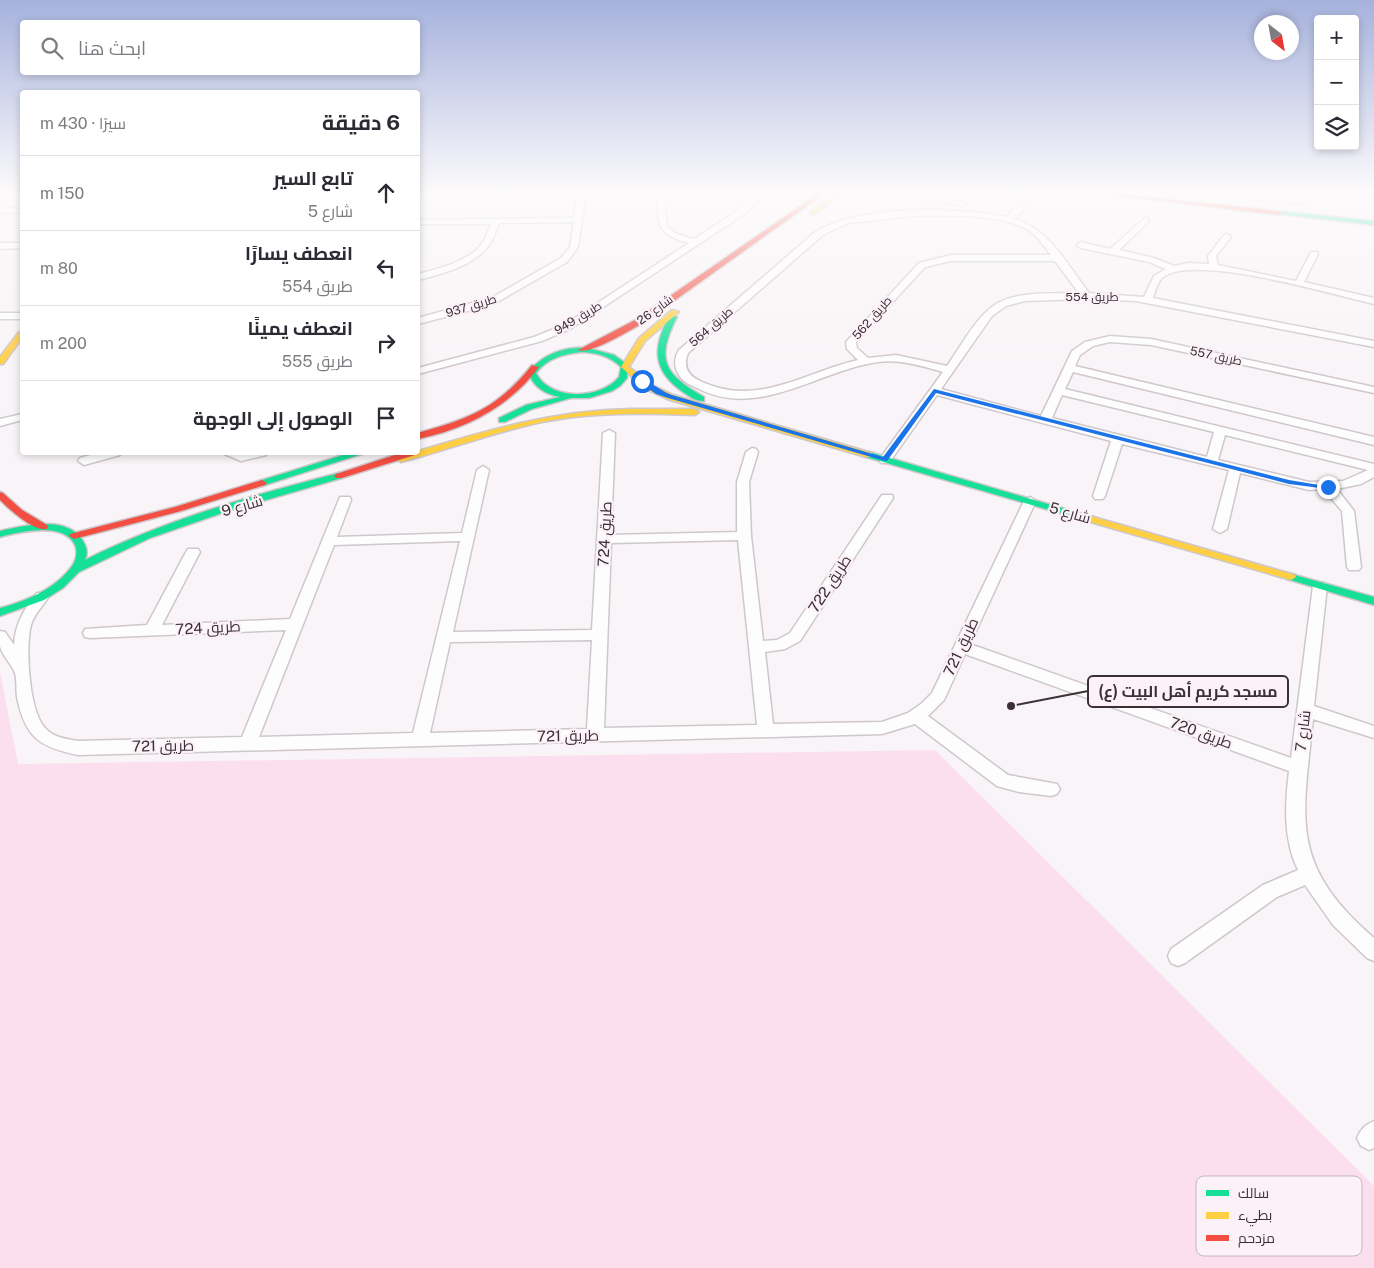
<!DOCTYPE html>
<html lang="ar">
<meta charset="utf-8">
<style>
:root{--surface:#fff;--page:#f2f2f3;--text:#2b2b33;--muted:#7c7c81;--line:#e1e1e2}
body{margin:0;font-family:"Public Sans",Cairo,sans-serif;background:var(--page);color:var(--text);direction:rtl}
.controls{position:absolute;right:15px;top:15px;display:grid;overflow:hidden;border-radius:5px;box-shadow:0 2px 8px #0003}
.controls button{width:45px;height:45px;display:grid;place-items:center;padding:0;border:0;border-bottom:1px solid var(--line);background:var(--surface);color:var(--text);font:25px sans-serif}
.compass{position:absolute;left:1254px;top:15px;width:45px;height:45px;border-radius:50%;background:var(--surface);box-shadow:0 2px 8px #0003;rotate:149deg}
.stop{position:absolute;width:15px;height:15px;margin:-11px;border:4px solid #1a73e8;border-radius:50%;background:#fff}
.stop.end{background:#1a73e8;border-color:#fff;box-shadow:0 1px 5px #0008}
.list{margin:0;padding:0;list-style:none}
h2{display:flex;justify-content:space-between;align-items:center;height:65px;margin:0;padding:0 20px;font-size:21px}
h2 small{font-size:16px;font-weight:400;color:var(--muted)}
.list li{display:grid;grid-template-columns:32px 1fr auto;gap:15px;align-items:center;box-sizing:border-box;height:75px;padding:0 20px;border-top:1px solid var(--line)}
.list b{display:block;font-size:19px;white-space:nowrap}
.list p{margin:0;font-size:16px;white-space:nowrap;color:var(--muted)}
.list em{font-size:16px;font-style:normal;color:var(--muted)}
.icon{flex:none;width:28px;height:28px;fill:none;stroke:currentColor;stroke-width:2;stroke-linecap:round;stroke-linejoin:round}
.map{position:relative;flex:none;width:1374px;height:1268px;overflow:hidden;direction:ltr}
.search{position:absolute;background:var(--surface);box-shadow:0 2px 8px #0003;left:20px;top:20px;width:400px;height:55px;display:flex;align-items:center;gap:12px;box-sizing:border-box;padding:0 18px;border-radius:5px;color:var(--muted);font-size:19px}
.panel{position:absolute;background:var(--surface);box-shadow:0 2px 8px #0003;left:20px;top:90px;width:400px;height:365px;border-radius:5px;direction:rtl}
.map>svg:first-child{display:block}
.green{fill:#fcdfef}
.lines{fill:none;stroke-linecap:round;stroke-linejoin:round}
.street-casing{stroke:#cec7cb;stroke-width:3}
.fast-casing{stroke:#cec7cb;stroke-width:3}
.slow-casing{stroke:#cec7cb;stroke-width:3}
.jam-casing{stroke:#cec7cb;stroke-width:3}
.street{fill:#fefdfe;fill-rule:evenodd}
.fast{fill:#16e098;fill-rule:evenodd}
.slow{fill:#ffcf43;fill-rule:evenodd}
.jam{fill:#f24e42;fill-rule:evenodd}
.route{fill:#1a73e8}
.labels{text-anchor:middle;stroke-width:4.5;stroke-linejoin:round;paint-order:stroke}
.far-street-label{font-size:12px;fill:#3a3035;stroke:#fcf1f7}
.street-label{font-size:15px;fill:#3a3035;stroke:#fcf1f7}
.key{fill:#fcf1f7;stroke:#c2b7bd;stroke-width:1}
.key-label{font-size:14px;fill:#3a3035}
.leader{fill:none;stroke:#3a3035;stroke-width:2}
.callout-dot{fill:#3a3035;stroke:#fcf1f7;stroke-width:2}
.callout{fill:#fcf1f7;stroke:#3a3035;stroke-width:2}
.callout-label{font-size:16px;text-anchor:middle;font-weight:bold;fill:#3a3035}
</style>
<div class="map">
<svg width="1374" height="1268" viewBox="0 0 1374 1268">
<rect width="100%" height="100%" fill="#f9f4f7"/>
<polygon class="green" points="0,672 18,764 935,750 1374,1186 1374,1268 0,1268"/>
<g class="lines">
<g class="street-casing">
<g id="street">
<path d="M578 193H586L578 247 567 262 499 301 476 309 418 324V318L493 297 561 258 570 247 574 222 499 223C496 231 494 239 489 245 474 266 442 274 418 280V274C438 269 471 261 483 242 487 236 489 229 491 224H418V220L574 218Z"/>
<path d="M658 193H666L665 215 668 227 677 234 694 239 743 207 750 200V193H758V200L749 211 570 329 542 341 418 374V368L534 337 564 325 689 243C656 234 657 225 658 193Z"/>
<polygon points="899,193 963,202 967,204 963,206 902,196 899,196"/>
<polygon points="1199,193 1226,193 1298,199 1294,193 1302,193 1307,202 1303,204 1203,195"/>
<path d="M1311 193H1338C1332 197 1317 197 1311 193Z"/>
<path d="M1027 197 1034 199 1014 219C1049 228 1068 266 1089 293L1144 297 1154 276 1166 269 1149 262 1081 248 1077 245 1081 242 1110 249 1145 218H1148V222L1119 250 1154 258 1174 266 1188 263 1209 264 1208 256 1224 235 1227 234 1231 237 1216 256 1218 265 1296 281 1311 252H1317L1318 254 1304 282 1374 298V304C1334 295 1192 252 1162 278 1157 283 1155 292 1153 298L1374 341V347L1136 301 1086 299 1025 301 1006 306 992 316 941 389 1041 416 1072 351 1085 342 1110 336 1151 339 1374 387V393L1151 345 1110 342 1093 346 1080 355 1075 366 1374 437V445L1073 372 1065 389 1374 464V477L1361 484 1337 489 1354 511 1361 567 1359 570H1349L1347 567 1342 511 1323 489 1309 490 1240 473 1227 529 1220 533 1213 529 1229 470 1122 444 1105 496 1103 499H1095L1093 496 1111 441 937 395 889 463H881L879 460 943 372C922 366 900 359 878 362 820 370 761 418 701 390 694 386 686 384 681 378 674 369 673 360 679 350L814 233C858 204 956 207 1006 217ZM914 216C947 216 999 213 1028 230 1037 236 1045 247 1051 255H951L919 263 846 342 847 349 858 360C802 373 758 408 700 381 687 375 683 366 688 353L824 234 849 223ZM951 261H1055L1079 293C1050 294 1008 289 986 312 971 326 959 349 947 366L896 355 868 358 857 348 856 342 925 267ZM1062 395 1214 432 1207 457 1052 418ZM1225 435 1368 470 1343 481 1309 482 1218 460Z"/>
<polygon points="22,208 22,212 0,213 0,209"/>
<polygon points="0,243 22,243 22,248 0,249"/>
<rect x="0" y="313" width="22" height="6"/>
<polygon points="22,414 22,420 0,426 0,419"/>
<path d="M609 430 615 433 611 535 737 532V482L746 452 752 448 756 449 758 452 749 482 751 536 763 641 777 640 790 633 882 495H892L893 498 800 641 785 649 765 652 773 724 882 722 908 713 921 704 932 693 1024 501 1030 497 1036 501 970 644 1291 758 1313 586 1315 583H1325L1327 586 1314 706 1374 726V738L1313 719C1303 819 1288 864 1374 938V961L1367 958 1333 925 1305 885 1277 897 1185 963 1178 966 1171 963 1168 956 1171 949 1263 885 1298 870C1283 839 1285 805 1289 771L965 654 944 700 928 716 1008 775 1057 784 1060 789 1057 794 1051 796 1019 792 997 786 915 724 882 734 78 755C39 747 25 737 17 697 16 689 17 680 15 673 12 664 2 656 0 646 0 642 0 636 0 631L5 632 14 645C15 624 24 609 37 593H47L49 596C43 606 34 614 31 625 25 648 29 713 46 729 55 738 67 739 78 741L242 737 286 630 90 638 85 637 83 633 85 629 147 625 186 552 188 549H198L200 552 162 625 290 619 340 497H350L351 500 337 537 462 533 477 470 483 466 489 470 453 632 592 630 603 433ZM738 540 757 725 604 728 611 543ZM460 541 413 733 259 737 334 545ZM592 640 587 729 430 733 450 642Z"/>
<polygon points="101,452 122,452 120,455 84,465 78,461 80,458"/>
<polygon points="220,452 268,452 266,455 241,461"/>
<path d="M1374 1121V1148L1369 1150 1361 1146 1357 1138C1361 1129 1365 1125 1374 1121Z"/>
</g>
</g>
<g class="fast-casing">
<g id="fast">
<polygon points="1279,211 1374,221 1374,225 1277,214 1276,213"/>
<path d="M670 315 677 317C655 360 664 374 704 397V401C697 402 689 396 683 392 652 370 652 347 670 315Z"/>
<path d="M588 348 614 355 628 365 627 378 620 386 612 391 589 398H571L532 409 505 422H499V418L526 405 560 397C545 394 535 388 528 373 542 354 565 346 588 348ZM582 352C597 353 610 356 621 367L619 377C600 400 550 401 536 373 547 358 564 354 582 352Z"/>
<polygon points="353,452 368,452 265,485 262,486 257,483 259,481"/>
<polygon points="869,452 1093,517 1095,519 1093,521 1087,521 866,457 866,453"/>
<path d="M339 473 342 474V478L228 511 150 538 79 572 63 588 44 600 0 616V608C26 601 56 589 72 566 76 560 78 552 75 545 64 521 19 532 0 537V531C25 525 68 515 83 541 87 548 88 553 85 560 165 520 253 495 339 473Z"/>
<polygon points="1291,574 1374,597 1374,605 1287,579 1286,577"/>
</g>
</g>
<g class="slow-casing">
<g id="slow">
<polygon points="837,193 843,193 815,214 811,214 811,212"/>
<polygon points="672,310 679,312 645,341 629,367 652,385 673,395 872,453 872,457 866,457 667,399 646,389 621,367 639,338"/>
<polygon points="19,332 22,332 22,338 3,364 0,364 0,357"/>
<path d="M630 409H695L699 412 695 415C644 413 592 412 542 422 494 432 448 450 401 462L396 459 398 457C476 434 545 411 630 409Z"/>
<polygon points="1090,516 1295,575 1296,577 1291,580 1087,521 1085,519 1087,517"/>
</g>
</g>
<g class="jam-casing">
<g id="jam">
<path d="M819 193H825L643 323C632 329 588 356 578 350L637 319Z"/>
<polygon points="1094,193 1110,193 1279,211 1282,213 1279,215"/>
<path d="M532 365 539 367C509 407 466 429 418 439V433C469 419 498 408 532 365Z"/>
<polygon points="418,450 418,454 342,478 336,478 334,476 336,474 404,452 418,452"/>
<polygon points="262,480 267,483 265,485 181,511 74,539 69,536 70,534 175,507"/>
<path d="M0 492 3 493 22 510 47 525 48 527 47 529C34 532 9 509 0 500Z"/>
</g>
</g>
<use href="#street" class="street"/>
<use href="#fast" class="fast"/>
<use href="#slow" class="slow"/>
<use href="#jam" class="jam"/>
</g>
<linearGradient id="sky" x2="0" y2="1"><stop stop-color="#a6b2dd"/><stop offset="0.52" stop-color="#fcfafb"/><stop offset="1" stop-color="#fcfafb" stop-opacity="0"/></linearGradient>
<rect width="1374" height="370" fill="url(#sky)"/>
<path class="route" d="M639 380C650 380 662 392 672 395L883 457 934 389 1289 480 1331 487 1328 489 1289 484 936 393 887 461H885L668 398 656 394 639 382Z"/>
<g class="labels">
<g class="far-street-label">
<text x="1092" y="301">طريق 554</text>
<text transform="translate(471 306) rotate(-17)" y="4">طريق 937</text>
<text transform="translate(655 310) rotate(-36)" y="4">شارع 26</text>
<text transform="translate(578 318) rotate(-31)" y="4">طريق 949</text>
<text transform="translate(872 318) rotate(-49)" y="4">طريق 562</text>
<text transform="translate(711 327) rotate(-41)" y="4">طريق 564</text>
<text transform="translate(1216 356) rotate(12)" y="4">طريق 557</text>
</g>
<g class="street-label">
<text transform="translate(242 506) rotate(-16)" y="5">شارع 9</text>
<text transform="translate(1070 513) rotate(16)" y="5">شارع 5</text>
<text transform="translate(605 534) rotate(-87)" y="5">طريق 724</text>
<text transform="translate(830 584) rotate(-57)" y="5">طريق 722</text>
<text transform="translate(208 628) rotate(-3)" y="5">طريق 724</text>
<text transform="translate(961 647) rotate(-65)" y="5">طريق 721</text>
<text transform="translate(1303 731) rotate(-83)" y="5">شارع 7</text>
<text transform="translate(1201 733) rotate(20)" y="5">طريق 720</text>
<text transform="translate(568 736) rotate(-1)" y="5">طريق 721</text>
<text transform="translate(163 746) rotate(-1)" y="5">طريق 721</text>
</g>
</g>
<rect x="1196" y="1176" width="166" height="80" rx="8" class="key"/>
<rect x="1206" y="1190" width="23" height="6" fill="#16e098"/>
<rect x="1206" y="1212" width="23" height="7" fill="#ffcf43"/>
<rect x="1206" y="1235" width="23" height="6" fill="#f24e42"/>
<g class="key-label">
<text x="1238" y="1198">سالك</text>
<text x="1238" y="1220">بطيء</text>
<text x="1238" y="1243">مزدحم</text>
</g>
<path class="leader" d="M1011 706L1088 691"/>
<circle class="callout-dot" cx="1011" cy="706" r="5"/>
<rect class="callout" x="1088" y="676" width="200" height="31" rx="5"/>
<g class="callout-label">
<text x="1188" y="697">مسجد كريم أهل البيت (ع)</text>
</g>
</svg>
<div class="controls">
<button>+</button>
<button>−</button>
<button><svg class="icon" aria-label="layers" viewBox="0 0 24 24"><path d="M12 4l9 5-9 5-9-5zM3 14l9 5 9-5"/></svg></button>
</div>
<svg class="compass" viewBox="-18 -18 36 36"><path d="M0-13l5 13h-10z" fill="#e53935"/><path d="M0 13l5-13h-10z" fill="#7c7c81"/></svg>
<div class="stop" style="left:642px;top:381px"></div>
<div class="stop end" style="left:1328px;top:487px"></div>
<div class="search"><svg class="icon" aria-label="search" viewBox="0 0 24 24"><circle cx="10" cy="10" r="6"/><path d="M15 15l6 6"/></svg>ابحث هنا</div>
<section class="panel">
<h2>6 دقيقة<small>سيرًا · 430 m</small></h2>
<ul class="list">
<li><svg class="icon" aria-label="ahead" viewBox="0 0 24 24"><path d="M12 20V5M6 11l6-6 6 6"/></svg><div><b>تابع السير</b><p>شارع 5</p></div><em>150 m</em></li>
<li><svg class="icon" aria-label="left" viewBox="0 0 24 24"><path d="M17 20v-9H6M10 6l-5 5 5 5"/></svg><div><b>انعطف يسارًا</b><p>طريق 554</p></div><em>80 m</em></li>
<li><svg class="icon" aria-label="right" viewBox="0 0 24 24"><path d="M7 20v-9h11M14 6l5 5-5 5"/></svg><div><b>انعطف يمينًا</b><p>طريق 555</p></div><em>200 m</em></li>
<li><svg class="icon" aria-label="arrive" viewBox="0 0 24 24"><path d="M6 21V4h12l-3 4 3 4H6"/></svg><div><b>الوصول إلى الوجهة</b></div></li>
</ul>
</section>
</div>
